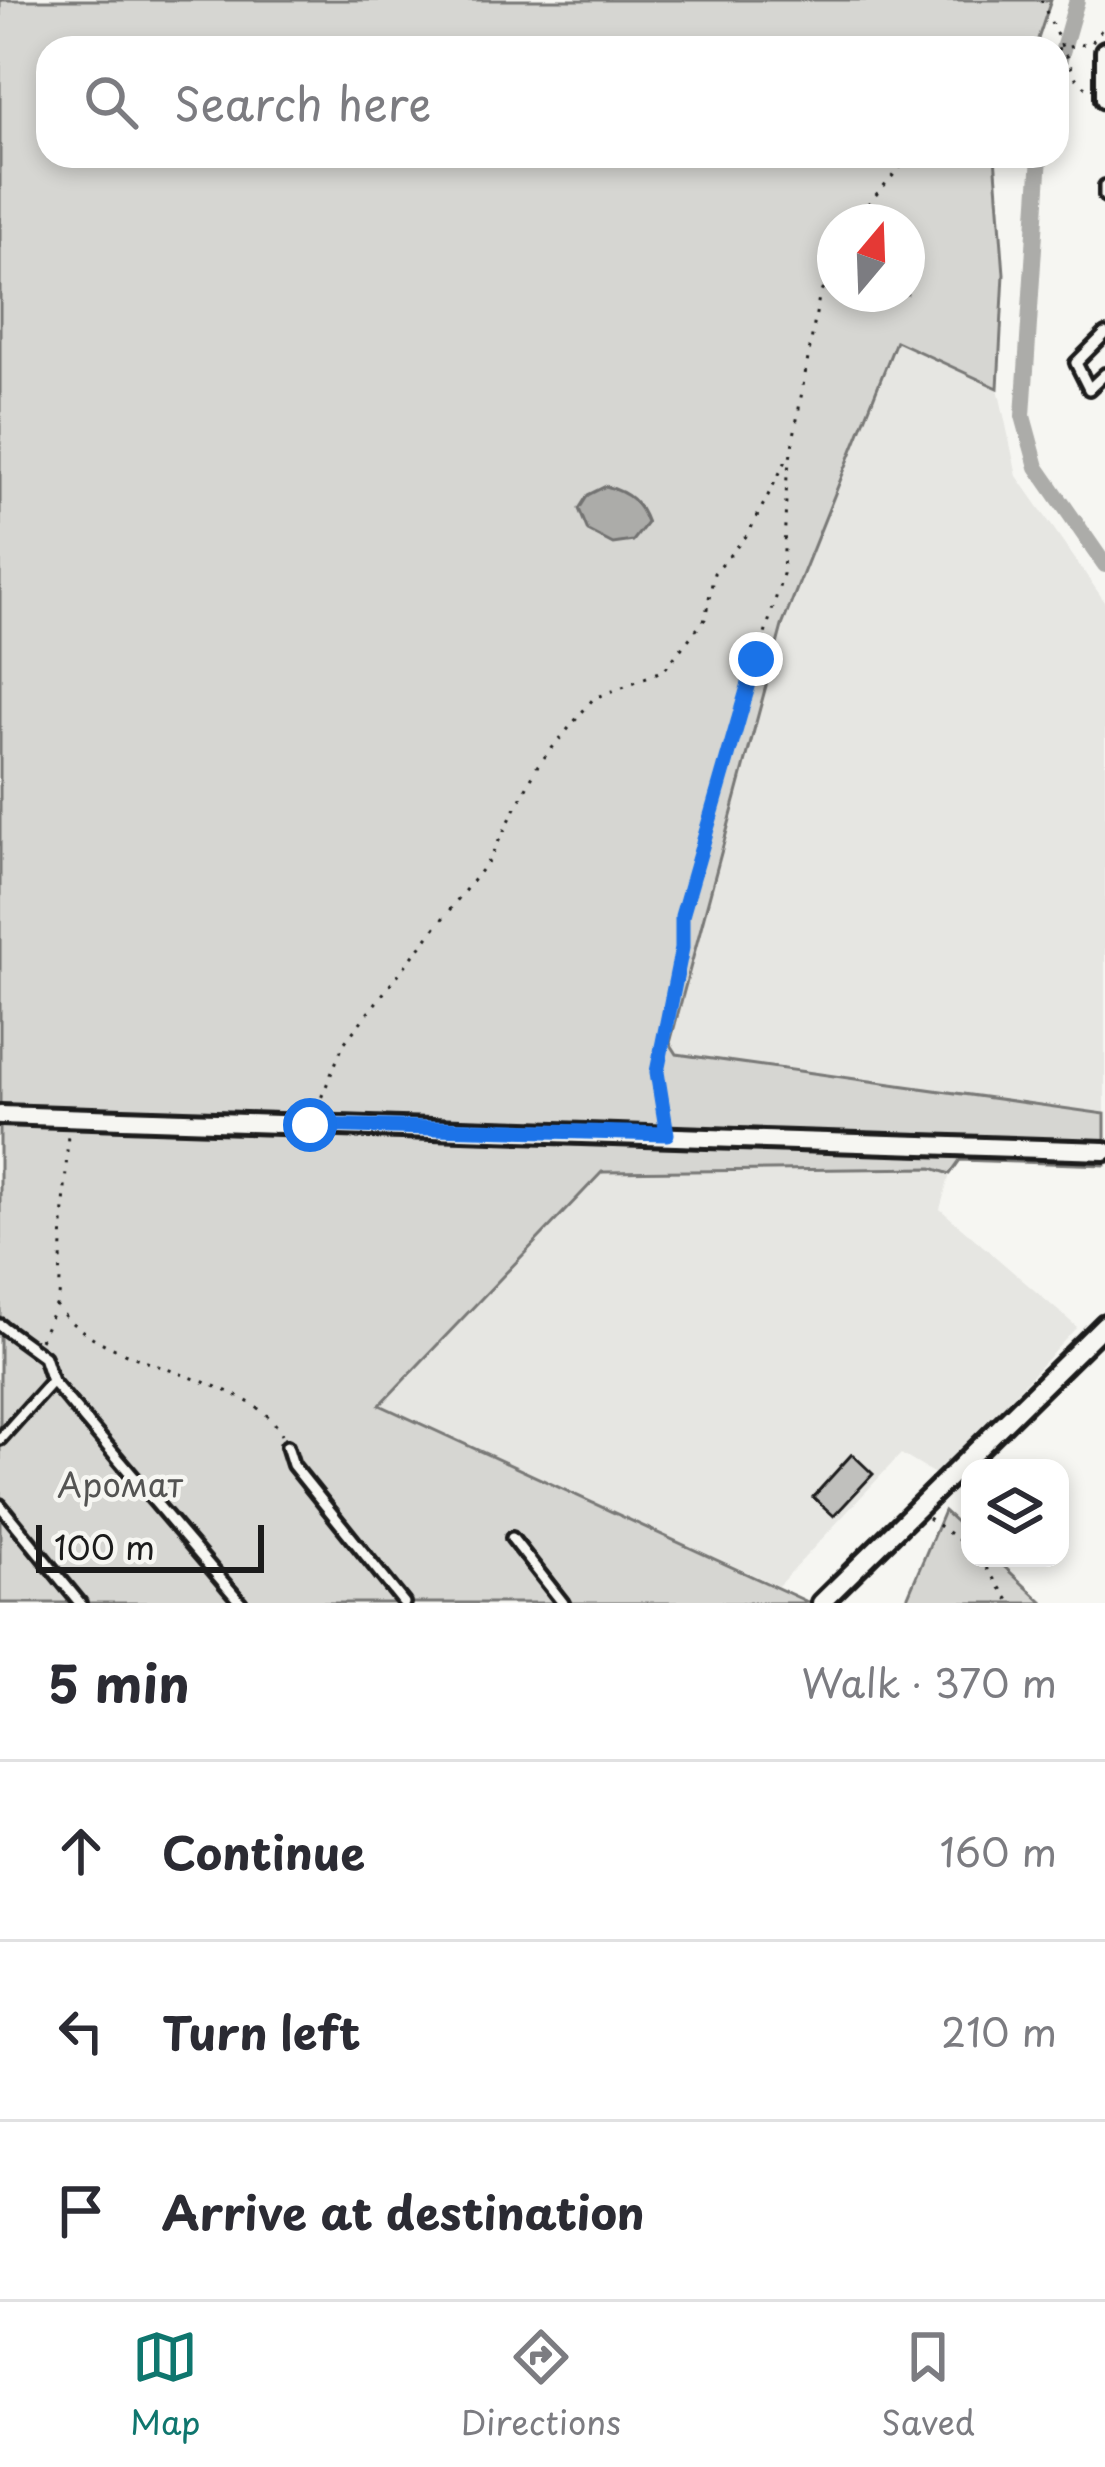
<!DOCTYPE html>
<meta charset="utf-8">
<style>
:root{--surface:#fff;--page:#f7f7f7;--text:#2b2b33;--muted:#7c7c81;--line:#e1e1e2;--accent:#0f766e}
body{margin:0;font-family:"Playpen Sans",sans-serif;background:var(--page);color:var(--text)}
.controls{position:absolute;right:36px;bottom:36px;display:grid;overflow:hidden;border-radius:24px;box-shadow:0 6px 18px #0003}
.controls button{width:108px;height:108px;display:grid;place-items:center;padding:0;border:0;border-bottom:3px solid var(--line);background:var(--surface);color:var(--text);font:60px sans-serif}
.compass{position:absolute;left:817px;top:204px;width:108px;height:108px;border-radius:50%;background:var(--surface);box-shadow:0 6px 18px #0003;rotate:19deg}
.scale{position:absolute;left:36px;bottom:30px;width:228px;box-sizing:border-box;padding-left:12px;border:6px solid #1c1c1c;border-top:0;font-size:33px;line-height:42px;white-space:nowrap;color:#1c1c1c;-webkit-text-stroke:9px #f6f6f2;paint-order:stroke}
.stop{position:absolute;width:36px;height:36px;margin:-27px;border:9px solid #1a73e8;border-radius:50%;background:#fff}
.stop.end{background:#1a73e8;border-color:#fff;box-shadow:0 3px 12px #0008}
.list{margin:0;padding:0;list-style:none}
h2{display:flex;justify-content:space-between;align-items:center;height:156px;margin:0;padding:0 48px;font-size:51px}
h2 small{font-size:39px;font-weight:400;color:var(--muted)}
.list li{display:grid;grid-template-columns:78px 1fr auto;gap:36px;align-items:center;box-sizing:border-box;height:180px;padding:0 48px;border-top:3px solid var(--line)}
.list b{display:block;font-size:45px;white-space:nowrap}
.list em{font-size:39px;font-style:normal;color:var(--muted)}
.icon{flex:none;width:66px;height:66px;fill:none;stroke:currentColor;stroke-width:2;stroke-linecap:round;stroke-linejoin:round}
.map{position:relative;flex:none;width:1105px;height:1603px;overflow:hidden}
.search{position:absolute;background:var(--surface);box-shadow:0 6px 18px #0003;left:36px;right:36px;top:36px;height:132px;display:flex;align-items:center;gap:30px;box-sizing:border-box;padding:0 42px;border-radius:36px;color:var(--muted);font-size:45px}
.sheet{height:696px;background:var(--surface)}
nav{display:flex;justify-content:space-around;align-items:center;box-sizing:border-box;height:168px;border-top:3px solid var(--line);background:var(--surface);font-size:33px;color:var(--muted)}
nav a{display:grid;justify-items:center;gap:6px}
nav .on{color:var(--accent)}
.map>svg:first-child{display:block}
.built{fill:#e6e6e2}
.green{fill:#d6d6d2;stroke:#797977;stroke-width:3;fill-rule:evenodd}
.water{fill:#acaca9;stroke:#727271;stroke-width:3}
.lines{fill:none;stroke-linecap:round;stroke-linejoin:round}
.canal{stroke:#acaca9;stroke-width:16}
.building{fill:#c0c0bd;stroke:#1c1c1c;stroke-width:3}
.lane-casing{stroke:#1c1c1c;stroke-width:18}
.street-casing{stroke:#1c1c1c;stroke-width:26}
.path{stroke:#1c1c1c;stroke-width:3;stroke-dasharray:3 9;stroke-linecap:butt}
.lane{stroke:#f6f6f2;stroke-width:9}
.street{stroke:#f6f6f2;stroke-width:16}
.route{stroke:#1a73e8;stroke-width:15}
.labels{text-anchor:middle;stroke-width:9;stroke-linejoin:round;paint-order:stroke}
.park-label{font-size:33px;fill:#545453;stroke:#f6f6f2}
</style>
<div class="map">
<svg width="1105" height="1603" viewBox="0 0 1105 1603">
<rect width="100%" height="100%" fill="#f6f6f2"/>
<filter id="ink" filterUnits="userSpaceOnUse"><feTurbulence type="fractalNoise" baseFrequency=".00833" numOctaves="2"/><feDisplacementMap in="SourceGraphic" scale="24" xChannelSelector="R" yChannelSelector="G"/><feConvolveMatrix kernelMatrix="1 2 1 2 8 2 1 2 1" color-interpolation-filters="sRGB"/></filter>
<g filter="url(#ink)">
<g class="built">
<polygon points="896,340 998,388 1017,476 1105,602 1105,1114 677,1054 669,1043 782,626"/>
<polygon points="932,1168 950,1174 940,1209 1077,1327 938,1476 901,1454 778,1586 379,1405 602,1172"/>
</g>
<g class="green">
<path d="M0 0H1051L1035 48H48V156H995L1004 274 998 388 896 341 782 626 670 1043 677 1054 1105 1114V1165L960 1160 950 1174 932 1168 602 1172 380 1405 810 1603H0ZM835 222H907V294H835Z"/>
<polygon points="944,1511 970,1535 970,1558 995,1558 1043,1603 905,1603"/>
</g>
<path class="water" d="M606 486C629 493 639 501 647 523L633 541 613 544 588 531 579 509 588 495Z"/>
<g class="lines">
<g class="canal">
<polyline points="1057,70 1077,0"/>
<polyline points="1040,156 1023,416 1037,467 1105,565"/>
</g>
</g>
<polygon class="building" points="852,1454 873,1474 834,1516 813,1497"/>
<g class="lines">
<g class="lane-casing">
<g id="lane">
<polyline points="1105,186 1105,196"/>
<polyline points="1105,334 1076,363 1089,389 1105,374"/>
<polyline points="0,1325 44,1357 52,1381 0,1439"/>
<polyline points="52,1381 241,1603"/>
<polyline points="287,1446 293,1465 404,1603"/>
<polyline points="0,1505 80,1603"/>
<polyline points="512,1538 563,1603"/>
</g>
</g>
<g class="street-casing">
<g id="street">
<polyline points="1105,51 1105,99"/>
<polyline points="0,1115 1105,1151"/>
<polyline points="821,1603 1105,1324"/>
</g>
</g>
<g class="path">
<polyline points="1041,0 1076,78 1087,88"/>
<polyline points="1057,49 1091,43 1105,25"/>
<polyline points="852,222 910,156"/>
<polyline points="317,1108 344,1043 489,860 538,765 593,699 664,670 705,619 714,573 748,534 788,457"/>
<polyline points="665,1122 657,1072 683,948 681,916 783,574 787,475 819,297 835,261"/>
<path d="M56 1305C101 1372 253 1373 282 1435"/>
<polyline points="40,1340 59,1299 68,1133"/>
<polyline points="928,1518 970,1548"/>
<polyline points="979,1558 1011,1603"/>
</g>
<use href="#lane" class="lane"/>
<use href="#street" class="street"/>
</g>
</g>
<g class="lines" filter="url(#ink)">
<polyline class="route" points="310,1125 667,1134 657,1072 682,948 682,916 756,659"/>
</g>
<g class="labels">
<g class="park-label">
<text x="120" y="1497">Аромат</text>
</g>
</g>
</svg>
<div class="controls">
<button><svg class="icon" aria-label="layers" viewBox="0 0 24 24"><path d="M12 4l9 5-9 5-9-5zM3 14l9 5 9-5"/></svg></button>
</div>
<svg class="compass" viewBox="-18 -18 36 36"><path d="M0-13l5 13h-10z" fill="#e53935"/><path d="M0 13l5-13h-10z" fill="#7c7c81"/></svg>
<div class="scale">100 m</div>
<div class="stop" style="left:310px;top:1125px"></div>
<div class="stop end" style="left:756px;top:659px"></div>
<div class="search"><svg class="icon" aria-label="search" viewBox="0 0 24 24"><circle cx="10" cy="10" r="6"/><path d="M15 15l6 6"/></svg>Search here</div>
</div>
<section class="sheet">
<h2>5 min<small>Walk · 370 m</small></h2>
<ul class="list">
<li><svg class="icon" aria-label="ahead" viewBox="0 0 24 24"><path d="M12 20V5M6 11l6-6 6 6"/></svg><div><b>Continue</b></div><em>160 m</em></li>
<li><svg class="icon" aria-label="left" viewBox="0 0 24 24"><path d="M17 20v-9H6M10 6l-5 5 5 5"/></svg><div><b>Turn left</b></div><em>210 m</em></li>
<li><svg class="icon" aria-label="arrive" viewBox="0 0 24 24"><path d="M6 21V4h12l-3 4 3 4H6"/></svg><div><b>Arrive at destination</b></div></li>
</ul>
</section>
<nav>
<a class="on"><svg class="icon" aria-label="map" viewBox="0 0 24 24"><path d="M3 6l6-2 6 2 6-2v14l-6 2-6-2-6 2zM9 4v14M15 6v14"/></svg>Map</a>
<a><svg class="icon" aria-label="directions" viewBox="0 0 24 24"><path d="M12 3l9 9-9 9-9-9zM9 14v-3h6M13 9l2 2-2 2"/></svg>Directions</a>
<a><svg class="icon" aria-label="saved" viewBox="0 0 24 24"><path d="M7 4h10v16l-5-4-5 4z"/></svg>Saved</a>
</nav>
